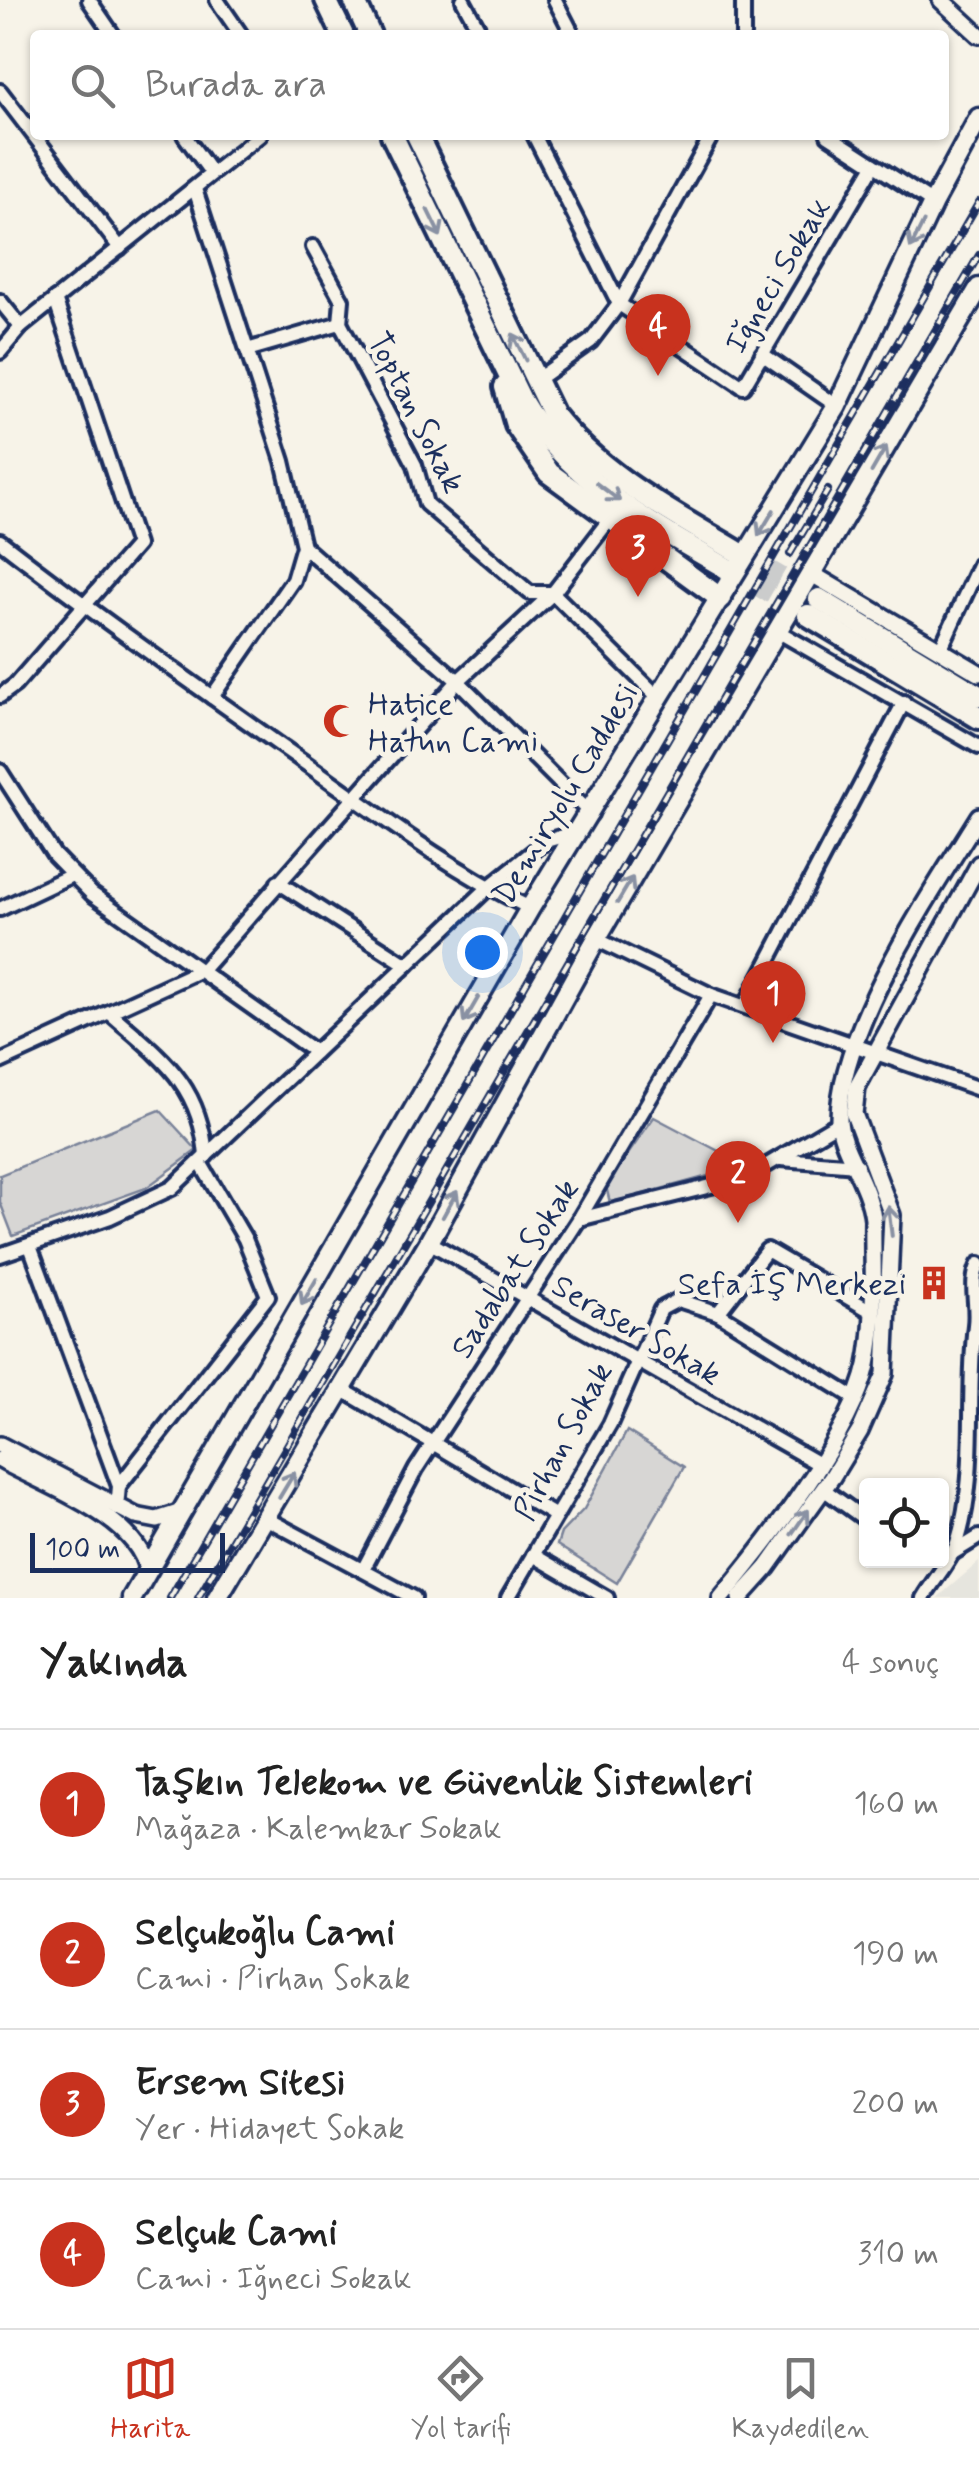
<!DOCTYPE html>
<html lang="tr">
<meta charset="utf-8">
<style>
:root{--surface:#fff;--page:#f2f2f2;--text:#222;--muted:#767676;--line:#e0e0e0;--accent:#c8321e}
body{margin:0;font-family:Mynerve,sans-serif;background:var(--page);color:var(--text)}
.controls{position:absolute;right:30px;bottom:30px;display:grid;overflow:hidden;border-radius:10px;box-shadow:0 2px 8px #0004}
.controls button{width:90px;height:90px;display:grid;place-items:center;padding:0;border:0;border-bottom:2px solid var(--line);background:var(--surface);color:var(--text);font:50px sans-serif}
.scale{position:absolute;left:30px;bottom:25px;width:195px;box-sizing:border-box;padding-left:10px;border:5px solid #1b2f5e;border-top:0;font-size:28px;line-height:35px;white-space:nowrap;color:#1b2f5e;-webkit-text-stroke:8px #f7f3e8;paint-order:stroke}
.you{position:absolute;left:482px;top:952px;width:35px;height:35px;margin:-25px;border:8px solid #fff;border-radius:50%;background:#1a73e8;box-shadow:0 0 0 15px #1a73e833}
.badge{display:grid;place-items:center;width:65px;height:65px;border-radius:50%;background:var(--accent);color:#fff;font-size:32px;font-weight:700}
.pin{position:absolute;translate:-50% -82px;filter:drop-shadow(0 2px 5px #0008)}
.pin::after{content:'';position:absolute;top:52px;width:35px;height:30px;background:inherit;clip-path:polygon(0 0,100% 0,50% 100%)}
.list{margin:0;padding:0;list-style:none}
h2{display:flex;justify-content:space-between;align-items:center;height:130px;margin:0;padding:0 40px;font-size:42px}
h2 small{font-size:32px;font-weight:400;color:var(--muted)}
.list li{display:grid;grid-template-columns:65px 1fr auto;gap:30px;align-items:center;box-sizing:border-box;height:150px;padding:0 40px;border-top:2px solid var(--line)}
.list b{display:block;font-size:38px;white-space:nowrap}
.list p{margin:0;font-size:32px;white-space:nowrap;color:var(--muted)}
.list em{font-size:32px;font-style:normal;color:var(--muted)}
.icon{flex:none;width:55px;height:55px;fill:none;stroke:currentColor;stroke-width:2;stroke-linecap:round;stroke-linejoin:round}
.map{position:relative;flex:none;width:979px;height:1598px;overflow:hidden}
.search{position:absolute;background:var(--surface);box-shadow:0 2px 8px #0004;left:30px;right:30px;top:30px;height:110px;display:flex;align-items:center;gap:25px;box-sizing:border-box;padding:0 35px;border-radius:10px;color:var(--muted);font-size:38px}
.sheet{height:730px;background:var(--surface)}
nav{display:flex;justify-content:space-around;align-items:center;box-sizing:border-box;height:140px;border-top:2px solid var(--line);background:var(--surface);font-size:28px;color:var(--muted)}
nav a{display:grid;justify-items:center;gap:5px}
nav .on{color:var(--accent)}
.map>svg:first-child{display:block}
.built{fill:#e6e5de}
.green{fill:#d7d6d4;stroke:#798299;stroke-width:2.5}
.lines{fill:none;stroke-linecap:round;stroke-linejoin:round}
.primary-tunnel{stroke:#cbcccc;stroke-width:20;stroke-dasharray:20 10;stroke-linecap:butt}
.minor-casing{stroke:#1b2f5e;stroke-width:20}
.tertiary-casing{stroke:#1b2f5e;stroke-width:22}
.secondary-casing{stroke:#1b2f5e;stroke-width:25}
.primary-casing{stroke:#1b2f5e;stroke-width:28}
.minor{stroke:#f7f3e8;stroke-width:12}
.tertiary{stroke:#f7f3e8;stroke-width:15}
.secondary{stroke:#f7f3e8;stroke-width:18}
.primary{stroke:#f7f3e8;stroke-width:20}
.rail-casing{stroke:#1b2f5e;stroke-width:8}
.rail{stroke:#f7f3e8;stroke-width:4;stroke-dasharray:11;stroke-linecap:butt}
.oneway{stroke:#8991a3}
.labels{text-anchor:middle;stroke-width:10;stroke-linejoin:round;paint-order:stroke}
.street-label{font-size:32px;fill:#1b2f5e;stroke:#f7f3e8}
.poi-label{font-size:32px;fill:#1b2f5e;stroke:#f7f3e8;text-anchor:start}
</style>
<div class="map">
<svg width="979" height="1598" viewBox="0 0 979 1598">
<rect width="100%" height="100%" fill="#f7f3e8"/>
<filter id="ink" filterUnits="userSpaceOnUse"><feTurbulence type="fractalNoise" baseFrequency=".01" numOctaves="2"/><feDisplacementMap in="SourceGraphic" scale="20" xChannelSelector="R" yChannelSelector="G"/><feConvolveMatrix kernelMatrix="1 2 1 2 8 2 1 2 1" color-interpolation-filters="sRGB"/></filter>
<g filter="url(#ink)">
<polygon class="built" points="979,1562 979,1598 937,1598"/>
<g class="green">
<polygon points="160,1110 197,1150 146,1188 13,1236 0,1202 0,1175"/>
<polygon points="654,1117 728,1156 730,1170 610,1203 606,1186"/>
<polygon points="627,1431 684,1467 617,1583 557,1545 561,1533 584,1509"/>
</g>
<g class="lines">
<g class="primary-tunnel">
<polyline points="738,552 817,598"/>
<polyline points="728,569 808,615"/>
</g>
<g class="minor-casing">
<g id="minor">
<polyline points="89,0 113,35"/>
<polyline points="217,0 241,35"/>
<polyline points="463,0 482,35"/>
<polyline points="555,0 573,35"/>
<polyline points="743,35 743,0"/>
<polyline points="0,91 120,248"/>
<polyline points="184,135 210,171"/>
<polyline points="534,135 619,304 743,387 874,165"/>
<polyline points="828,135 933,203"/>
<polyline points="195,189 283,461 303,546 293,580 212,697"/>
<polyline points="313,247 342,300 340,323 415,465 426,504 530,593 553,593 657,696"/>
<polyline points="0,301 21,327"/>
<polyline points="247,350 340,323"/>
<polyline points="0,352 21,327 260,135"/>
<polyline points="762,354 837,406"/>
<polyline points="535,381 591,341 619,304 712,135"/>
<path d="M0 541C98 617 199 688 301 760 375 812 448 869 530 908"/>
<polyline points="303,546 458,681 591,814"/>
<polyline points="779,632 979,747"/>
<polyline points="940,650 979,565"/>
<polyline points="0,696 15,685 137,545 55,299"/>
<polyline points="0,771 54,855 92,894 315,1052"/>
<polyline points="278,882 407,965"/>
<polyline points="0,909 72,875"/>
<polyline points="596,939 711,995 979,1089"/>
<polyline points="745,1006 904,702"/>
<path d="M110 1013C161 1058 200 1083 206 1156"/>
<polyline points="0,1062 203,969 458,681 553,593 610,519"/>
<polyline points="781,1159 857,1165"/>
<polyline points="579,1219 747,1177 838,1123"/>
<polyline points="429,1242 817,1463"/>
<polyline points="30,1246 119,1486 117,1509"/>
<polyline points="0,1255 110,1217 172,1188 488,888 546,841 577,832"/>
<polyline points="343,1390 556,1516"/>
<polyline points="855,1398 718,1313 767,1250 871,1311"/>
<polyline points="119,1486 268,1296 245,1239 201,1164"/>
<polyline points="823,1489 866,1520"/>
<polyline points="267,1519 414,1598"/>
<polyline points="953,1553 979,1537"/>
<polyline points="533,1555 607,1598"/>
<polyline points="363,1570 416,1469 579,1219 711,995"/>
<polyline points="508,1598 610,1424 661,1309 678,1300 718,1313"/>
<path d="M923 1598C933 1581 948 1564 956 1546 979 1479 966 1395 975 1325 978 1304 969 1283 979 1264"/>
</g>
</g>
<g class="tertiary-casing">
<g id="tertiary">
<polyline points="941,0 979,35"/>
<polyline points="812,574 979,673"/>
<polyline points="0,1445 136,1516 157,1520 182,1512"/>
<path d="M0 1460C43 1484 140 1518 147 1571"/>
<path d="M721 1598C767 1543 852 1434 867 1365 877 1318 872 1266 873 1219 869 1183 839 1147 839 1119 839 1029 932 892 979 816"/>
<polyline points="740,1598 767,1568 832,1477 860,1431 885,1374 892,1215 854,1114 857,1087 979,864"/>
</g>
</g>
<g class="secondary-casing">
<g id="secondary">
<polyline points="132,1598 530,908 837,406 933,203 979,118"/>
<polyline points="217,1598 429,1242 596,939 979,288"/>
</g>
</g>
<g class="primary-casing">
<g id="primary">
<polyline points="326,0 343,35"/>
<polyline points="354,0 370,35"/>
<path d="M392 135 521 400C566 478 652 525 728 569"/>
<path d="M417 135 553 415C601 476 673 513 738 552"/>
<polyline points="505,387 516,425 549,473 720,598"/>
<polyline points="819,599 979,696"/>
<polyline points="808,615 979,718"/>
</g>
</g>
<use href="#minor" class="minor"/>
<use href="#tertiary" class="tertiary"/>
<use href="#secondary" class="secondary"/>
<use href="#primary" class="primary"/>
<g class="rail-casing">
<g id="rail">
<polyline points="790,554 828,490"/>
<polyline points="170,1598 979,202"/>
<polyline points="198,1598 979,255"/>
</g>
</g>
<use href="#rail" class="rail"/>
</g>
<defs><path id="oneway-shaft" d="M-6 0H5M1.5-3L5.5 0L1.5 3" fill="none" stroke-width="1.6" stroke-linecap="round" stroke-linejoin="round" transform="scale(2.5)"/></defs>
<g class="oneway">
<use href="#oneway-shaft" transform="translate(434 223) rotate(64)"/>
<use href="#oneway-shaft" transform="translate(917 235) rotate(116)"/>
<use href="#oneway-shaft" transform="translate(519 347) rotate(-116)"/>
<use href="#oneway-shaft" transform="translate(879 459) rotate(-60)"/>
<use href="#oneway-shaft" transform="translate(608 492) rotate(37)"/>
<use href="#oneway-shaft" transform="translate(766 523) rotate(121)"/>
<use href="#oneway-shaft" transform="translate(625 890) rotate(-59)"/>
<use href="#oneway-shaft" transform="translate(471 1010) rotate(120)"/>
<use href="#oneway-shaft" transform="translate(450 1204) rotate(-61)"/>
<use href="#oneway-shaft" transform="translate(890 1221) rotate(-97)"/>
<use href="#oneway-shaft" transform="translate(309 1292) rotate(120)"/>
<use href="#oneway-shaft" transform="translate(287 1485) rotate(-59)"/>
<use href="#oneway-shaft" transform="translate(800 1522) rotate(-55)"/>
</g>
</g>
<defs>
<g id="mosque-bare" transform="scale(2.7)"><path d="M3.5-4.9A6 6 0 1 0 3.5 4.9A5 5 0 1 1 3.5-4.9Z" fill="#c8321e" stroke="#f7f3e8" stroke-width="2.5" paint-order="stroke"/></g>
<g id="building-bare" transform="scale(2.7)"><path d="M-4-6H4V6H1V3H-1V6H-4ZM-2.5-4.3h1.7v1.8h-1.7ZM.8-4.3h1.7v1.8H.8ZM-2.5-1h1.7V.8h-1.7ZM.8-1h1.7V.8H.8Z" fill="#c8321e" stroke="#f7f3e8" stroke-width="2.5" paint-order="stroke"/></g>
</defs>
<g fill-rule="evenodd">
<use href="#mosque-bare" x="340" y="721"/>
<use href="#building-bare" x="934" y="1283"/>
</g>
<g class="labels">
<g class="street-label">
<text transform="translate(777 275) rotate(-59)" y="11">Iğneci Sokak</text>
<text transform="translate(417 412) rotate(63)" y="11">Toptan Sokak</text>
<text transform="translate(565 793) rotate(-59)" y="11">Demiryolu Caddesi</text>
<text transform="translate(514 1268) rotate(-57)" y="11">Sadabat Sokak</text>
<text transform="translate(637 1329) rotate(30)" y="11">Seraser Sokak</text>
<text transform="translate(562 1441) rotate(-62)" y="11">Pirhan Sokak</text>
</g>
<g class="poi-label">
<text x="368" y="714">Hatice<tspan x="368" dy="37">Hatun Cami</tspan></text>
<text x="906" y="1294" text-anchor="end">Sefa İş Merkezi</text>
</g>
</g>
</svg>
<div class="controls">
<button><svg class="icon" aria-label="locate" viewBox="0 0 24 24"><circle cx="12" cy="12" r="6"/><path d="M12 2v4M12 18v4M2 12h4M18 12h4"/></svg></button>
</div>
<div class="scale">100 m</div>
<div class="you"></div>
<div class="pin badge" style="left:773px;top:1043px">1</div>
<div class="pin badge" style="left:738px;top:1223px">2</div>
<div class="pin badge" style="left:638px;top:597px">3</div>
<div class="pin badge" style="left:658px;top:376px">4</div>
<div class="search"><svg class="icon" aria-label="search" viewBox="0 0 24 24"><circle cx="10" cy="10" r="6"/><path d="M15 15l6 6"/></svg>Burada ara</div>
</div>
<section class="sheet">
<h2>Yakında<small>4 sonuç</small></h2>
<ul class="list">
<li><span class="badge">1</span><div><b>Taşkın Telekom ve Güvenlik Sistemleri</b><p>Mağaza · Kalemkar Sokak</p></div><em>160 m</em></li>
<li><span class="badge">2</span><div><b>Selçukoğlu Cami</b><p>Cami · Pirhan Sokak</p></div><em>190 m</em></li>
<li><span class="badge">3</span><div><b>Ersem Sitesi</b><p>Yer · Hidayet Sokak</p></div><em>200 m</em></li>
<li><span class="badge">4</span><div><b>Selçuk Cami</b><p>Cami · Iğneci Sokak</p></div><em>310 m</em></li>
</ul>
</section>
<nav>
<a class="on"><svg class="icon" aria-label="map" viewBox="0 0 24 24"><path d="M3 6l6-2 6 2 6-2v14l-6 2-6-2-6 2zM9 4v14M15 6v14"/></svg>Harita</a>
<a><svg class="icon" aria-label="directions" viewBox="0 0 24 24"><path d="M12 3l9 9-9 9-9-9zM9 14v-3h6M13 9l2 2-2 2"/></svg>Yol tarifi</a>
<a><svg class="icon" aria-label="saved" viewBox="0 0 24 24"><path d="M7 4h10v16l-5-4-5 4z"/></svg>Kaydedilen</a>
</nav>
